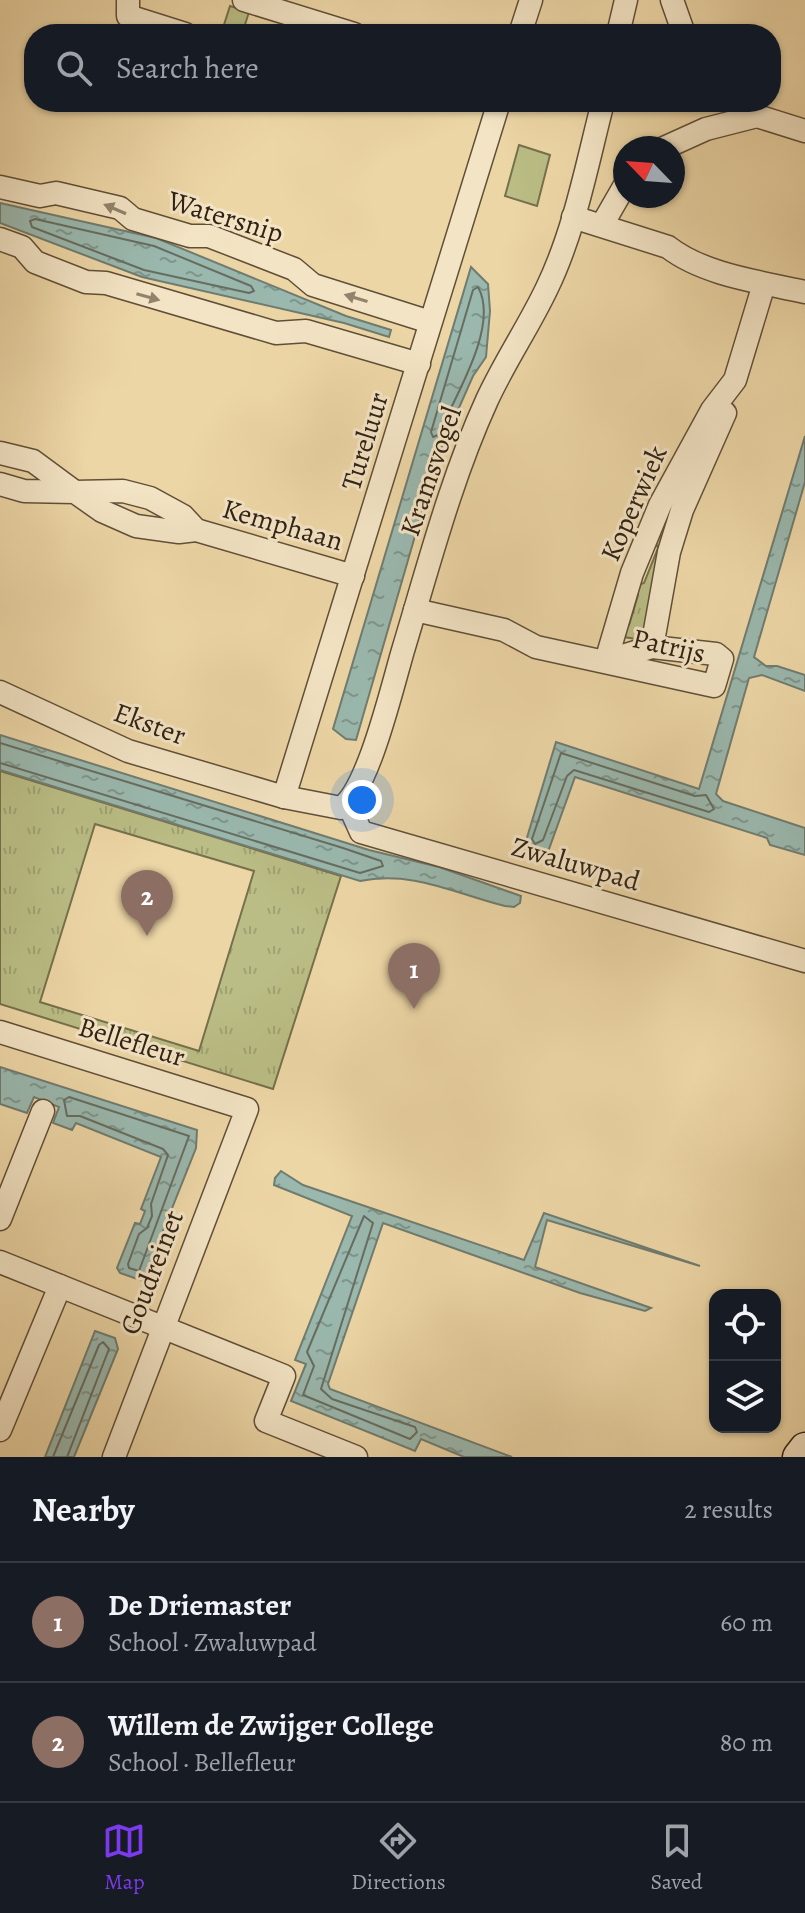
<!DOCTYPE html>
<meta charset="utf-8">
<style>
:root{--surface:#171b24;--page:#20242c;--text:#f1f3f6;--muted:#9ea1a6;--line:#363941;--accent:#7c3aed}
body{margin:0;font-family:Alegreya,serif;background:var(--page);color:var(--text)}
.controls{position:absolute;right:24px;bottom:24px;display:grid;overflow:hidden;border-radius:16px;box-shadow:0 2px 6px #0004}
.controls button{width:72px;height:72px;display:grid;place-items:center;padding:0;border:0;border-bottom:2px solid var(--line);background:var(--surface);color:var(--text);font:40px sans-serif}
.compass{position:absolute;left:613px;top:136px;width:72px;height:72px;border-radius:50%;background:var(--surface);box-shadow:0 2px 6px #0004;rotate:295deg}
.you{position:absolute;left:362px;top:800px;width:28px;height:28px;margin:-20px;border:6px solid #fff;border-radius:50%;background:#1a73e8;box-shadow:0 0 0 12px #1a73e833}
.badge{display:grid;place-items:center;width:52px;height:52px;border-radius:50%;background:var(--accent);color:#fff;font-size:26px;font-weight:700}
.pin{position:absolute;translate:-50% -66px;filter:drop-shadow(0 2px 4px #0008)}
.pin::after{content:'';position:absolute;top:42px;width:28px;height:24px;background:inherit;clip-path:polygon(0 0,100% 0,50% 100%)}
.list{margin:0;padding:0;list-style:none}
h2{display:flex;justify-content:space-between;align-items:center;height:104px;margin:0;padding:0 32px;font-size:34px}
h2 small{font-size:26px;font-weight:400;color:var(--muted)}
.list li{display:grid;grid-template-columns:52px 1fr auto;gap:24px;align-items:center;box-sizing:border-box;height:120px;padding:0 32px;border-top:2px solid var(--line)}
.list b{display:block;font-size:30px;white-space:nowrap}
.list p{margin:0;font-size:26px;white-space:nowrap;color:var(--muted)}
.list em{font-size:26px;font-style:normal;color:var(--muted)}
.icon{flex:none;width:44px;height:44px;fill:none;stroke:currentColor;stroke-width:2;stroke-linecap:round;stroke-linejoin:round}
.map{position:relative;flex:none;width:805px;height:1457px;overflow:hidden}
.search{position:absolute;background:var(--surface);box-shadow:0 2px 6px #0004;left:24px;right:24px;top:24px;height:88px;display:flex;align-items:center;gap:20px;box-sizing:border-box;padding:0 28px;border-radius:32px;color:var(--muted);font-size:30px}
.sheet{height:344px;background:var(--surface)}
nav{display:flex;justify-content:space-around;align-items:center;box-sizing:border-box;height:112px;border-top:2px solid var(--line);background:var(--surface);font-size:22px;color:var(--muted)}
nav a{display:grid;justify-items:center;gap:4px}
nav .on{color:var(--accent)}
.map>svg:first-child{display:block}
.grass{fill:url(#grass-tufts);stroke:#76704c;stroke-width:2;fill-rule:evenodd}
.green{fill:#babd85;stroke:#76704c;stroke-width:2}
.water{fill:url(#water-ripples);stroke:#707c70;stroke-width:2}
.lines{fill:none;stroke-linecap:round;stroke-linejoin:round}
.shore{stroke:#666d61;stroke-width:2}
.street-casing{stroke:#604f38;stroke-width:25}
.secondary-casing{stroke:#312214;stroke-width:33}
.street{stroke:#f3e4c5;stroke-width:22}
.secondary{stroke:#f3e4c5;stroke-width:30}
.oneway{fill:#92836c}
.labels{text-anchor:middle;stroke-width:6;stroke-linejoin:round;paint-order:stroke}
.street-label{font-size:28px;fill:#312214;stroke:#f3e4c5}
</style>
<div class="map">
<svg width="805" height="1457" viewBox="0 0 805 1457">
<defs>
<pattern id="grass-tufts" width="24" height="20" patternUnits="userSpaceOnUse" patternTransform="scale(2)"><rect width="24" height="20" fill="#babd85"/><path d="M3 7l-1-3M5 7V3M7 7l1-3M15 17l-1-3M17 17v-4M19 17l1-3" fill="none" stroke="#a0a272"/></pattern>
<pattern id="water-ripples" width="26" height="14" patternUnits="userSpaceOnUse" patternTransform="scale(2)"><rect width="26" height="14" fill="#9ab8ae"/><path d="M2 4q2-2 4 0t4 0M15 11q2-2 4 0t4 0" fill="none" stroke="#7e958c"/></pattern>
</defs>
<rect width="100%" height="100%" fill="#edd6a6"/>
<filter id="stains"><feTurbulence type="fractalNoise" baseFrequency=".0025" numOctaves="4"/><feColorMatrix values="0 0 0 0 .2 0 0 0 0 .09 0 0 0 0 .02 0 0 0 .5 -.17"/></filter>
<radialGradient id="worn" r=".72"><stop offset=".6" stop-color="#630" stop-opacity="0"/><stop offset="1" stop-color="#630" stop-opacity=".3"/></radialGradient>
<g class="grass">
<polygon points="682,481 686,487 663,556 650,632 642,640 624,637 621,629 629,625 638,595 635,586 644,583 658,548 654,539 662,536 675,506 671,498"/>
<path d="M0 771 341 876 273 1089 0 1004ZM95 824 254 871 199 1051 40 1002Z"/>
</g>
<g class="green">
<polygon points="230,6 249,12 242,34 221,34"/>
<polygon points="519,145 550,155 537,206 505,196"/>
</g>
<g class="water">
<polygon points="0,203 156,238 346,316 391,330 389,337 344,323 142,277 0,223"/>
<polygon points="471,267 488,284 490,311 486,357 473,376 439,453 356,740 346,739 333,729"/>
<polygon points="805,436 805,482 754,657 766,666 777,666 805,675 805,691 762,675 749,678 716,794 723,801 805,828 805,855 770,845 767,838 575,777 549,849 535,857 522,854 556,742 699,789"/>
<path d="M0 735 369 850 439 867 521 896 520 903 514 907 505 906C456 894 412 870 360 881L0 770Z"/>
<polygon points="0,1067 197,1130 196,1148 143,1281 120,1273 117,1268 135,1223 140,1224 145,1211 141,1209 161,1157 76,1123 72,1130 53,1123 59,1107 34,1097 27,1113 0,1104"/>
<polygon points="281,1171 303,1185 524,1260 544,1213 700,1266 547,1220 535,1267 651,1308 645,1311 580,1293 383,1223 328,1384 330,1389 512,1457 464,1457 421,1439 415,1451 291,1401 306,1364 295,1360 352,1216 274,1185 275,1178"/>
<polygon points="95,1331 115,1338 118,1349 74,1457 45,1457"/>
</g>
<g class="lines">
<g class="shore">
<polygon points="35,219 154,246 251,286 254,291 249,293 144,270 32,227 30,221"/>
<path d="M478 287C500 326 454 398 438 435L433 437 431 432 473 290Z"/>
<polyline points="0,743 343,848 381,861 383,866 360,873 0,763"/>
<polygon points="561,753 695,796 706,795 714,809 709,812 574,770 567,776 543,840 535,844 532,839"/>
<polygon points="69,1097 189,1136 139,1271 129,1268 128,1264 139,1234 147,1228 152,1216 151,1204 168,1155 163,1149 80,1116 67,1116 64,1100"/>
<polygon points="364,1216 373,1223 321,1389 332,1399 415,1427 417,1432 410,1439 303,1395 314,1366 307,1352"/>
<polyline points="53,1457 99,1345 103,1342 109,1349 67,1457"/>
</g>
<g class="street-casing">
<g id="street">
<polyline points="128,0 128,16 185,34"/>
<polyline points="244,0 354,34"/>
<polyline points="672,0 684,34"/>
<polyline points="520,34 531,0"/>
<polyline points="618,34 626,0"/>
<polyline points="741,102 757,116 805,131"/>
<polyline points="664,148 706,129 757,116"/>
<polyline points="0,187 40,196 56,193 120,208 133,219 190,236 209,236 294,269 313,285 430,322"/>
<path d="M573 217 668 247C704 275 761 282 805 292"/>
<polyline points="602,225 625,185"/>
<polyline points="0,239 22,247 35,262 86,282 106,283 276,333 306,331 419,364"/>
<polyline points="0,453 33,461 75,492 123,491 150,498 183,516 196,530"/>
<polyline points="0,484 24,491 75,492 102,511 136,526 179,532 196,530 353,576"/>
<polyline points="415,610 504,630 536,647 714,686 722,659 716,654 652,647 606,661"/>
<polyline points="652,647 669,552 682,510 725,413"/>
<polyline points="606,661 632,573 660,505 712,410 735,380 764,284"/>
<path d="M0 692 128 751 284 797 341 808C369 789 393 683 404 647 429 564 451 479 487 400 505 361 529 326 547 288 575 230 587 164 603 102"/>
<polyline points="284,797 499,102"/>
<polyline points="348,803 361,832 805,961"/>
<polyline points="0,1032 247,1109 114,1457"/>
<polyline points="0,1219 43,1111"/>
<polyline points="0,1262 60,1286"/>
<polyline points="0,1430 60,1286 284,1376 266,1421 356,1457"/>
</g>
</g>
<g class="secondary-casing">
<polyline id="secondary" points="798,1457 805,1448"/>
</g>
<use href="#street" class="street"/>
<use href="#secondary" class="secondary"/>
</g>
<defs><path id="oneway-solid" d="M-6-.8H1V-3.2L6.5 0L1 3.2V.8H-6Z" transform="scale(2)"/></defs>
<g class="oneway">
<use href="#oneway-solid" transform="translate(115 209) rotate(-157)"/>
<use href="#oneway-solid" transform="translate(148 297) rotate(16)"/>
<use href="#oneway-solid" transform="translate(356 298) rotate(-163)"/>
</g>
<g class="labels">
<g class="street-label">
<text transform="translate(226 216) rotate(17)" y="10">Watersnip</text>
<text transform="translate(364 441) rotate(-73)" y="10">Tureluur</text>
<text transform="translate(430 471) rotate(-71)" y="10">Kramsvogel</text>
<text transform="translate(633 503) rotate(-66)" y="10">Koperwiek</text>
<text transform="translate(283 524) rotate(16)" y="10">Kemphaan</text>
<text transform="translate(669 645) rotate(13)" y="10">Patrijs</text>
<text transform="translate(150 723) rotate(20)" y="10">Ekster</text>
<text transform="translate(576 863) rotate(16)" y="10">Zwaluwpad</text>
<text transform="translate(132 1041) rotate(17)" y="10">Bellefleur</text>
<text transform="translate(151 1272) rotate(-69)" y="10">Goudreinet</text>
</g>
</g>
<rect width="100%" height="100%" filter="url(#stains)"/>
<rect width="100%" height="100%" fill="url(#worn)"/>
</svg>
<div class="controls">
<button><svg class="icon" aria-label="locate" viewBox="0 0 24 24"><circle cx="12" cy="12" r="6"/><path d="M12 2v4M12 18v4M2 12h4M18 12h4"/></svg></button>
<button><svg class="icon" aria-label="layers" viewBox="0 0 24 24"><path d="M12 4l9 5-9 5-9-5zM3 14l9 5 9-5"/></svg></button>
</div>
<svg class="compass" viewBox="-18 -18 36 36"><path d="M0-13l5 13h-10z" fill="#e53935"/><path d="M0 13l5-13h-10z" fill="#9ea1a6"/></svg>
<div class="you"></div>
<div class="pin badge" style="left:414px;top:1009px;background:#8d6e63">1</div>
<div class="pin badge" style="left:147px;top:936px;background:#8d6e63">2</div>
<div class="search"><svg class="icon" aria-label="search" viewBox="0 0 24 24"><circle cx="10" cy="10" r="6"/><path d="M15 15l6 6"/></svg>Search here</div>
</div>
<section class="sheet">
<h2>Nearby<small>2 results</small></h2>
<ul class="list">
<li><span class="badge" style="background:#8d6e63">1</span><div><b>De Driemaster</b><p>School · Zwaluwpad</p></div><em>60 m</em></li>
<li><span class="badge" style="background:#8d6e63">2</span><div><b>Willem de Zwijger College</b><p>School · Bellefleur</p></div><em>80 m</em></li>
</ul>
</section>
<nav>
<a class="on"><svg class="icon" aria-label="map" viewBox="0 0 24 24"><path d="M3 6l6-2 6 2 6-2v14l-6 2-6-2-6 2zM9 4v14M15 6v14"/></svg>Map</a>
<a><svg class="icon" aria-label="directions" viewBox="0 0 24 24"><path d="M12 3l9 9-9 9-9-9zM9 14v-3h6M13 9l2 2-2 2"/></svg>Directions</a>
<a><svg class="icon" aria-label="saved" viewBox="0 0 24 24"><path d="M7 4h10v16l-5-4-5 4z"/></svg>Saved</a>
</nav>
